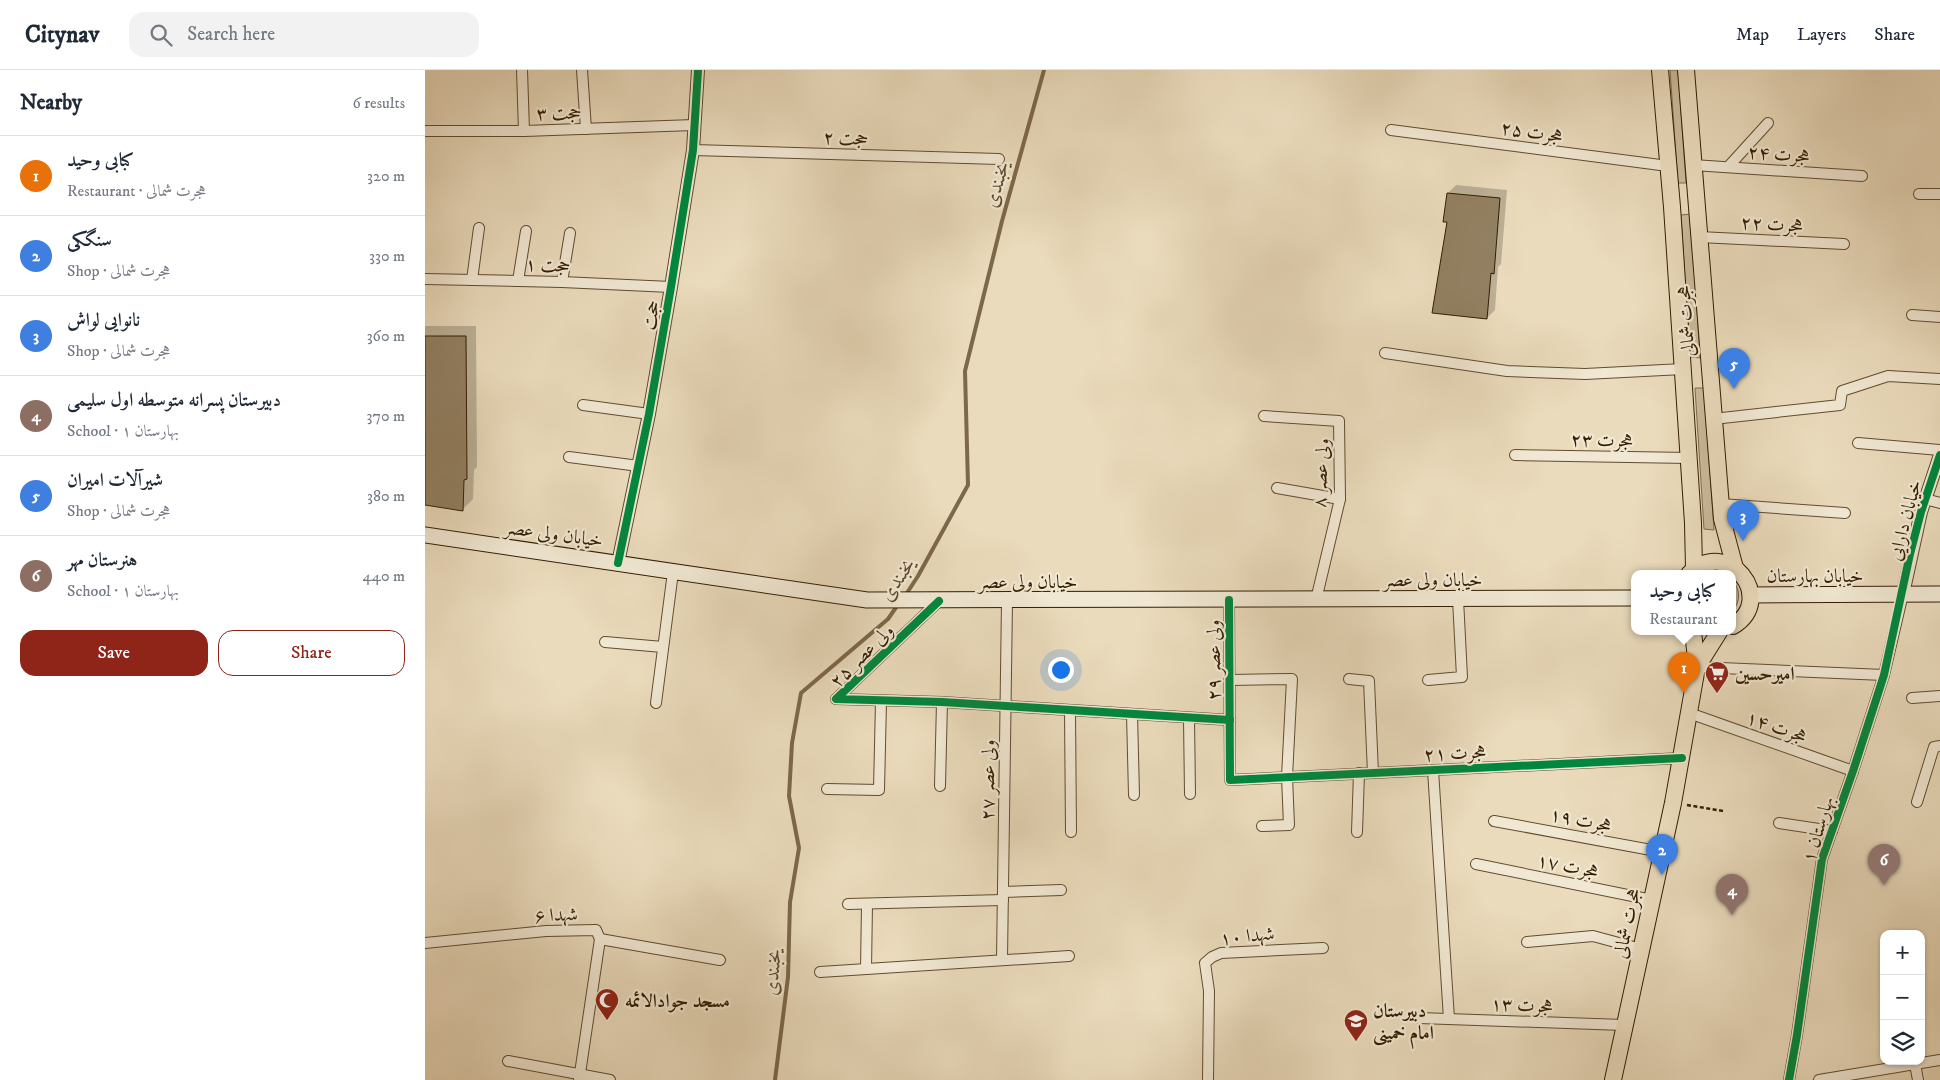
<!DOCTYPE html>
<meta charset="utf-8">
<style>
:root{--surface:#fff;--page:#f2f2f3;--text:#1f2937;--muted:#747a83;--line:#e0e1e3;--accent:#8f2418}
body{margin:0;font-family:"IM FELL DW Pica",Amiri,serif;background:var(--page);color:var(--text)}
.controls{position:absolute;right:15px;bottom:15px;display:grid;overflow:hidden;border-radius:10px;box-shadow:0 1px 4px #0004}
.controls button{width:45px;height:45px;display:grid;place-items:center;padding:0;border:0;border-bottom:1px solid var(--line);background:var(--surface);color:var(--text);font:25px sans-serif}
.you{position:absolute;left:635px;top:599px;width:18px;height:18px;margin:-12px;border:4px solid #fff;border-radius:50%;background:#1a73e8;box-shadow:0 0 0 8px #1a73e833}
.badge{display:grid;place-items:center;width:32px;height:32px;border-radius:50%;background:var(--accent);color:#fff;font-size:16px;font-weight:700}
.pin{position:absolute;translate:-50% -41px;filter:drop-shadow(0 1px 2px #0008)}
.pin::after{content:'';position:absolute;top:26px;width:18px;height:15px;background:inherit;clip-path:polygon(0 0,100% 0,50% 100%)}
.popup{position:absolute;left:1206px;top:500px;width:105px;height:65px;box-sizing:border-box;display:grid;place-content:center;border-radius:10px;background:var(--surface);filter:drop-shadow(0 1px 4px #0005);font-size:16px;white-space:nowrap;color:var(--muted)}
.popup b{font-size:19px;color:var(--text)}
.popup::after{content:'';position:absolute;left:50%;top:100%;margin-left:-10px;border:10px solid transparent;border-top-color:var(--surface)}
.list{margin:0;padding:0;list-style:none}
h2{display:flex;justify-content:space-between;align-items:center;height:65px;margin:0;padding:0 20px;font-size:21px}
h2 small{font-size:16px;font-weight:400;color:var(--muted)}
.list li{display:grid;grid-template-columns:32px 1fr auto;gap:15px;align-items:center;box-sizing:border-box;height:80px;padding:0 20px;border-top:1px solid var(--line)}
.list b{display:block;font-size:19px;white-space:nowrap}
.list p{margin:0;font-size:16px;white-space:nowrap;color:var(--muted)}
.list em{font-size:16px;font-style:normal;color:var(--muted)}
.actions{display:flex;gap:10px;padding:15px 20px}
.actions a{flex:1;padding:11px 0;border:1px solid var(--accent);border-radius:15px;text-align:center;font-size:18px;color:var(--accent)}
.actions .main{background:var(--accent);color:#fff}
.icon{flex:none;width:28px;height:28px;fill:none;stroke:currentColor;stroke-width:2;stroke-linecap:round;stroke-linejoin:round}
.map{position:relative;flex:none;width:1515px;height:1010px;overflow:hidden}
header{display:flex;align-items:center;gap:30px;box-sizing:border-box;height:70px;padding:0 25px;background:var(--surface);border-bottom:1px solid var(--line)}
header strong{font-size:24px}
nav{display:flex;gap:28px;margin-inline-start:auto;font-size:18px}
.search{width:350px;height:45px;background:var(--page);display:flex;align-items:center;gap:12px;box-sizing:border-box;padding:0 18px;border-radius:15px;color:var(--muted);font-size:19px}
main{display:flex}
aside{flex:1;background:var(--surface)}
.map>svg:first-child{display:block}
.park{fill:#cbbb9c;stroke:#7f6c4e}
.shadow{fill:#0003}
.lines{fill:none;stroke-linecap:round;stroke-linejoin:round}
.stream{stroke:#7c684a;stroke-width:4}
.building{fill:#928062;stroke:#331d00}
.minor-casing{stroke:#614c2f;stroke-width:12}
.tertiary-casing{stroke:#614c2f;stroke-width:14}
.secondary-casing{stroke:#331d00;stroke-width:17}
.primary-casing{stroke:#331d00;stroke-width:18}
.path{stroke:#331d00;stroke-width:2.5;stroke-dasharray:4 2.5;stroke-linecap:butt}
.minor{stroke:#f1e8d3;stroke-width:10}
.tertiary{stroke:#f1e8d3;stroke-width:12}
.secondary{stroke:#f1e8d3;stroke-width:15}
.primary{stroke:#eadbbc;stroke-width:16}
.cycleway-casing{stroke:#f1e8d3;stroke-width:11}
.cycleway{stroke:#00873e;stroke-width:8}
.labels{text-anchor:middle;stroke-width:4.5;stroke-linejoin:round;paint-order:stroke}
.street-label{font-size:19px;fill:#331d00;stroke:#f1e8d3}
.poi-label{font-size:19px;font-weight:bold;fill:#331d00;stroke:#f1e8d3;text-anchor:start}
.water-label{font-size:20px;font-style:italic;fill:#5d492b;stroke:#f1e8d3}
</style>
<header>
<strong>Citynav</strong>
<div class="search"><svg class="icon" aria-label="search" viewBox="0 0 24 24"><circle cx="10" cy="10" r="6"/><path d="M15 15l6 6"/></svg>Search here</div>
<nav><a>Map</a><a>Layers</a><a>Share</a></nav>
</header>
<main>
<aside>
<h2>Nearby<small>6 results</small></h2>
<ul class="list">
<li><span class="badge" style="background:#e8710a">1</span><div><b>کبابی وحید</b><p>Restaurant · هجرت شمالی</p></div><em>320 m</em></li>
<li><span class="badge" style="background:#3f7fe0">2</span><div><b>سنگکی</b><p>Shop · هجرت شمالی</p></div><em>330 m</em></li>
<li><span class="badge" style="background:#3f7fe0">3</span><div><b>نانوایی لواش</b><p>Shop · هجرت شمالی</p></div><em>360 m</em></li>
<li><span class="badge" style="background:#8d6e63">4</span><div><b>دبیرستان پسرانه متوسطه اول سلیمی</b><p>School · بهارستان ۱</p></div><em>370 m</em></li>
<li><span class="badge" style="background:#3f7fe0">5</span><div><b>شیرآلات امیران</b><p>Shop · هجرت شمالی</p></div><em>380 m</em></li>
<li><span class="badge" style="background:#8d6e63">6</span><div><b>هنرستان مهر</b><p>School · بهارستان ۱</p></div><em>440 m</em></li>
</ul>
<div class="actions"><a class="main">Save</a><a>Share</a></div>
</aside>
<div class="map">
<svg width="1515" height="1010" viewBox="0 0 1515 1010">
<rect width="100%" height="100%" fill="#eadbbc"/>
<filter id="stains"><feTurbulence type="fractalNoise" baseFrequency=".004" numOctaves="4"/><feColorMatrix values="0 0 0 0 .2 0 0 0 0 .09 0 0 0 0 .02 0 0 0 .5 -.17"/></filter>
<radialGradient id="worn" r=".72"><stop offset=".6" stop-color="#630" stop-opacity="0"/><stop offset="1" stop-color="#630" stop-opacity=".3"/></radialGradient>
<g class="park">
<polygon points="1245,0 1253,0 1261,113 1253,113"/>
<polygon points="1266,144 1275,288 1265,287 1256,145"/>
<polygon points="1270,318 1279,318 1289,460 1279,459"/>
<path d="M1308 511C1316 521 1315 531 1308 541Z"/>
</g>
<g class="shadow">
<polygon points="1031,115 1082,120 1076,194 1073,197 1070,240 1062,248 1023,151 1023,123"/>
<polygon points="0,256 51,256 52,397 49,400 48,429 38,439 0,434"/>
</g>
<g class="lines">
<g class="stream">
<polyline points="480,526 493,506 543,415 540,301 577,151 619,0"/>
<polyline points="350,1010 363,907 365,832 374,778 364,726 367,673 376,623 463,549 474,533"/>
</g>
</g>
<g class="building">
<polygon points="1022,123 1075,128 1069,204 1066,203 1062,249 1007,243 1022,152 1018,152"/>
<polygon points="0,266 41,266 42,409 39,410 38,441 0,435"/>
</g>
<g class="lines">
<g class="minor-casing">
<g id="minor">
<polyline points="97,0 99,61"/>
<polyline points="157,0 161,59"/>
<polyline points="966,60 1243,96"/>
<polyline points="0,61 99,61 269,55"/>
<polyline points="268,80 574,89"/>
<polyline points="1268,95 1437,106"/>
<polyline points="1303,97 1343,53"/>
<polyline points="1494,124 1515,124"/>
<polyline points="1274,167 1419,174"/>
<polyline points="0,209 137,212 246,217"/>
<polyline points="47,210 54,158"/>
<polyline points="93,211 101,161"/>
<polyline points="137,212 145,163"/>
<polyline points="1487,245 1515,247"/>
<polyline points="960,283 1082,301 1160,304 1258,299"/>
<polyline points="158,335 224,344"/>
<polyline points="839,346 914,351 915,429 891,530"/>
<polyline points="1288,349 1415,335 1417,321 1463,306 1515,309"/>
<polyline points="1433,373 1515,380"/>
<polyline points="1090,385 1264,388"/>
<polyline points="144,387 214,396"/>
<polyline points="852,418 915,429"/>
<polyline points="1500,429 1515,433"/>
<polyline points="1295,434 1420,443"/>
<polyline points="804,530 805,710 1257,688"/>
<polyline points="514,531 411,629 517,632 805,650"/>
<polyline points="180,572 238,577"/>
<polyline points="1272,597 1459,605"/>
<polyline points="924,609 944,611 948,703"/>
<polyline points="805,610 867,609 862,707 864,755 837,756"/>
<polyline points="1003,610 1037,607 1033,529"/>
<polyline points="1487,628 1515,626"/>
<polyline points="231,633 248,502"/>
<polyline points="645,641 646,762"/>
<polyline points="1264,643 1428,701"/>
<polyline points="707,644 709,725"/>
<polyline points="764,648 765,724"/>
<polyline points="1008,700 1024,949"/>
<polyline points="515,716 517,632"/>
<polyline points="402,719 454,720 456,631"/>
<polyline points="1492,732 1509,677 1515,676"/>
<polyline points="1069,751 1237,782"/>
<polyline points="1354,753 1407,761"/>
<polyline points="932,762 934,703"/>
<polyline points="1051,794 1227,830"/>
<polyline points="578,822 636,820"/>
<polyline points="423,834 578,830"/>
<polyline points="175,869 295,890"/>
<polyline points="1102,872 1168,866 1216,879"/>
<polyline points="0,873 121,861 171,860 175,869 154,1010"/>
<polyline points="577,889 582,531"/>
<polyline points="441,899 442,834"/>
<polyline points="395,902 644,886"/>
<polyline points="994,948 1199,955"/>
<polyline points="83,991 185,1010"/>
<polyline points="1490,994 1493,1010"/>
<polyline points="783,1010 784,921 780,893 787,887 796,883 898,878"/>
<polyline points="1364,1010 1372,965 1397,789 1428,701 1459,605 1478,524"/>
<polyline points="1394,1010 1515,990"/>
</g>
</g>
<g class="tertiary-casing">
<g id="tertiary">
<polyline points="193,493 224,344 246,217 268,80 273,0"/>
<polyline points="1478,524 1496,442 1515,385"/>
</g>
</g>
<g class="secondary-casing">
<g id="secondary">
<polyline points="0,465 442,530 1210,528"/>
<polyline points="1325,525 1515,524"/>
</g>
</g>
<g class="primary-casing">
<g id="primary">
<polyline points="1235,0 1247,137 1268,453 1269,499"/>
<polyline points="1261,0 1297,449 1310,498"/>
<path d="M1264 504C1302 465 1353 529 1308 556"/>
<polyline points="1268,562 1272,597"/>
<polyline points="1188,1010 1248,733 1272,597 1294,562"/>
</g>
</g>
<polyline class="path" points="1262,735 1298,741"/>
<use href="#minor" class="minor"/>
<use href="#tertiary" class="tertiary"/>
<use href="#secondary" class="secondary"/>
<use href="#primary" class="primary"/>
<g class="cycleway-casing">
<g id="cycleway">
<polyline points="193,493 224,344 246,217 268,80 273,0"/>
<polyline points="804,530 805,710 1257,688"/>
<polyline points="514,531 411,629 517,632 805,650"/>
<polyline points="1364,1010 1372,965 1397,789 1428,701 1459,605 1485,484 1496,442 1515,385"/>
</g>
</g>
<use href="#cycleway" class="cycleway"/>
</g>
<defs>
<g id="supermarket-pin" transform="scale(1.25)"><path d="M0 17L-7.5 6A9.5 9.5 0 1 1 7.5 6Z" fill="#8f2418" stroke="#f1e8d3"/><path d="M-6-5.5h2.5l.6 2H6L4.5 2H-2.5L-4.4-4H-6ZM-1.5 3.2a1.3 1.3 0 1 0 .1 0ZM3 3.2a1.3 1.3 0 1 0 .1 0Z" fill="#fff"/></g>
<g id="mosque-pin" transform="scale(1.25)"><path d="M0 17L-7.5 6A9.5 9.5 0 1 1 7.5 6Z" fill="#8f2418" stroke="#f1e8d3"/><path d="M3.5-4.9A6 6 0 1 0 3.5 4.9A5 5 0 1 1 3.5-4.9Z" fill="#fff"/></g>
<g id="school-pin" transform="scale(1.25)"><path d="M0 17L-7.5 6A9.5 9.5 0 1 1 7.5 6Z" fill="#8f2418" stroke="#f1e8d3"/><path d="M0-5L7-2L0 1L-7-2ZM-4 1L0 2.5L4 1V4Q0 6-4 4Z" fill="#fff"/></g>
</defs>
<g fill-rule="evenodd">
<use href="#supermarket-pin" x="1292" y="603"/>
<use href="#mosque-pin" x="182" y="930"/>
<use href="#school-pin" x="931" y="951"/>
</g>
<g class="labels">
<g class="street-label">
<text transform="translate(134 42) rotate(-2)" y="7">حجت ۳</text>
<text transform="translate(1107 61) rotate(8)" y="7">هجرت ۲۵</text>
<text transform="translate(421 67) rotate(2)" y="7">حجت ۲</text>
<text transform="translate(1354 83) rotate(4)" y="7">هجرت ۲۴</text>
<text transform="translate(1347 153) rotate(3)" y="7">هجرت ۲۲</text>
<text transform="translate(123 194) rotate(2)" y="7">حجت ۱</text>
<text transform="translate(225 245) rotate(-80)" y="7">حجت</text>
<text transform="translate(1260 251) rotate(-94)" y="7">هجرت شمالی</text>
<text transform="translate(1177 369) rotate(1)" y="7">هجرت ۲۳</text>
<text transform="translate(895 403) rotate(-87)" y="7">ولی عصر ۸</text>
<text transform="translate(1479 450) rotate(-75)" y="7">خیابان دارایی</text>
<text transform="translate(129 463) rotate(8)" y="7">خیابان ولی عصر</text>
<text x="1390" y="512">خیابان بهارستان</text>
<text x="1008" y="516">خیابان ولی عصر</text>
<text x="603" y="518">خیابان ولی عصر</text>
<text transform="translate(436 585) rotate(-45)" y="7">ولی عصر ۲۵</text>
<text transform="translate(788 590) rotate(-90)" y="7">ولی عصر ۲۹</text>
<text transform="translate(1352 656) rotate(19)" y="7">هجرت ۱۴</text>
<text transform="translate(1030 682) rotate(-3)" y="7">هجرت ۲۱</text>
<text transform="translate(562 710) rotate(-89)" y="7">ولی عصر ۲۷</text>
<text transform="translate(1156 749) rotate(11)" y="7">هجرت ۱۹</text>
<text transform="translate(1392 759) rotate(-73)" y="7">بهارستان ۱</text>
<text transform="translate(1143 795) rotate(11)" y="7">هجرت ۱۷</text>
<text transform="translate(131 844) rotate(-3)" y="7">شهدا ۶</text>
<text transform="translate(1201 853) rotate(-78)" y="7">هجرت شمالی</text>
<text transform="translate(822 865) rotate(-6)" y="7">شهدا ۱۰</text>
<text transform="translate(1097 934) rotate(2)" y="7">هجرت ۱۳</text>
</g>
<g class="poi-label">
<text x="1310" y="610">امیرحسین</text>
<text x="200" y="937">مسجد جوادالائمه</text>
<text x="948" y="947">دبیرستان<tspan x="948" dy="22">امام خمینی</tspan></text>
</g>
<g class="water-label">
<text transform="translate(571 114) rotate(-74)" y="7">یخبندی</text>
<text transform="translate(472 509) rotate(-57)" y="7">یخبندی</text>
<text transform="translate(347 902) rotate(-86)" y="7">یخبندی</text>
</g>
</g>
<rect width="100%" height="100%" filter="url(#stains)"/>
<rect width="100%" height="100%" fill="url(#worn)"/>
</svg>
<div class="controls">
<button>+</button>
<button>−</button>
<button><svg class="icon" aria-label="layers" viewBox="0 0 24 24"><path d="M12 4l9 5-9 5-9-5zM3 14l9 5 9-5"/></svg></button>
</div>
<div class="you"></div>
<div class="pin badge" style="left:1259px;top:623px;background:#e8710a">1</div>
<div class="popup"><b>کبابی وحید</b>Restaurant</div>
<div class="pin badge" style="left:1237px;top:805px;background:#3f7fe0">2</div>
<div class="pin badge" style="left:1318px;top:471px;background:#3f7fe0">3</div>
<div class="pin badge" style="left:1307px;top:845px;background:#8d6e63">4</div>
<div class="pin badge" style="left:1309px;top:319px;background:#3f7fe0">5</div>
<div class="pin badge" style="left:1459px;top:815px;background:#8d6e63">6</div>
</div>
</main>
